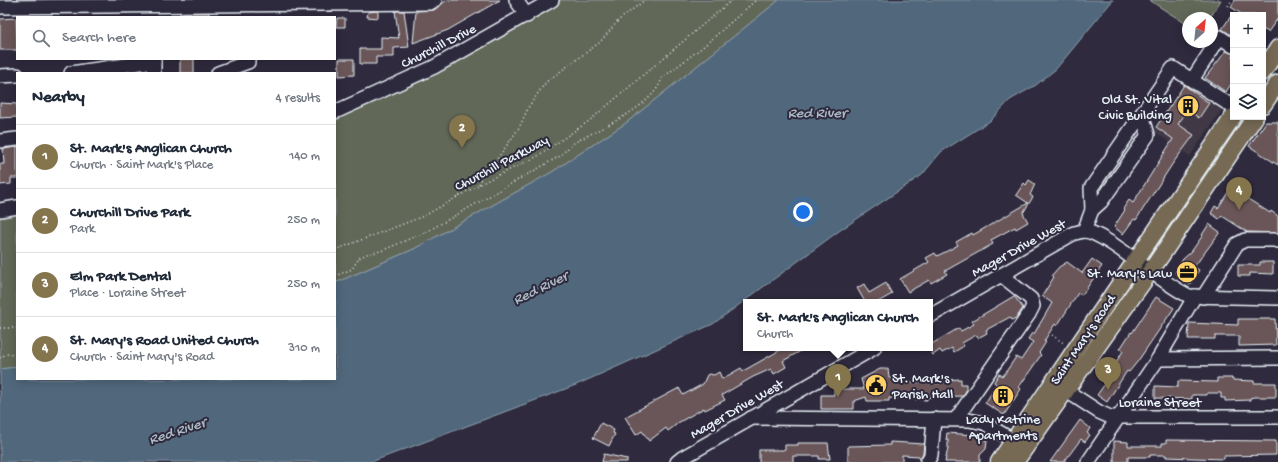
<!DOCTYPE html>
<meta charset="utf-8">
<style>
:root{--surface:#fff;--page:#f2f2f3;--text:#1f2937;--muted:#747a83;--line:#e0e1e3;--accent:#84754c}
body{margin:0;font-family:"Gochi Hand",sans-serif;background:var(--page);color:var(--text)}
.controls{position:absolute;right:12px;top:12px;display:grid;overflow:hidden;border-radius:0px;box-shadow:0 2px 10px #0003}
.controls button{width:36px;height:36px;display:grid;place-items:center;padding:0;border:0;border-bottom:1px solid var(--line);background:var(--surface);color:var(--text);font:20px sans-serif}
.compass{position:absolute;left:1182px;top:12px;width:36px;height:36px;border-radius:50%;background:var(--surface);box-shadow:0 2px 10px #0003;rotate:27deg}
.you{position:absolute;left:803px;top:212px;width:14px;height:14px;margin:-10px;border:3px solid #fff;border-radius:50%;background:#1a73e8;box-shadow:0 0 0 6px #1a73e833}
.badge{display:grid;place-items:center;width:26px;height:26px;border-radius:50%;background:var(--accent);color:#fff;font-size:13px;font-weight:700}
.pin{position:absolute;translate:-50% -33px;filter:drop-shadow(0 1px 2px #0008)}
.pin::after{content:'';position:absolute;top:21px;width:14px;height:12px;background:inherit;clip-path:polygon(0 0,100% 0,50% 100%)}
.popup{position:absolute;left:743px;top:299px;width:190px;height:52px;box-sizing:border-box;display:grid;place-content:center;border-radius:0px;background:var(--surface);filter:drop-shadow(0 1px 3px #0005);font-size:13px;white-space:nowrap;color:var(--muted)}
.popup b{font-size:15px;color:var(--text)}
.popup::after{content:'';position:absolute;left:50%;top:100%;margin-left:-8px;border:8px solid transparent;border-top-color:var(--surface)}
.list{margin:0;padding:0;list-style:none}
h2{display:flex;justify-content:space-between;align-items:center;height:52px;margin:0;padding:0 16px;font-size:17px}
h2 small{font-size:13px;font-weight:400;color:var(--muted)}
.list li{display:grid;grid-template-columns:26px 1fr auto;gap:12px;align-items:center;box-sizing:border-box;height:64px;padding:0 16px;border-top:1px solid var(--line)}
.list b{display:block;font-size:15px;white-space:nowrap}
.list p{margin:0;font-size:13px;white-space:nowrap;color:var(--muted)}
.list em{font-size:13px;font-style:normal;color:var(--muted)}
.icon{flex:none;width:22px;height:22px;fill:none;stroke:currentColor;stroke-width:2;stroke-linecap:round;stroke-linejoin:round}
.map{position:relative;flex:none;width:1278px;height:462px;overflow:hidden}
.search{position:absolute;background:var(--surface);box-shadow:0 2px 10px #0003;left:16px;top:16px;width:320px;height:44px;display:flex;align-items:center;gap:10px;box-sizing:border-box;padding:0 14px;border-radius:0px;color:var(--muted);font-size:15px}
.panel{position:absolute;background:var(--surface);box-shadow:0 2px 10px #0003;left:16px;top:72px;width:320px;height:308px;border-radius:0px}
.map>svg:first-child{display:block}
.built{fill:#413845}
.green{fill:#626759;stroke:#a5aca8}
.water{fill:#51687c;stroke:#8d9fae}
.building{fill:#6a5758;stroke:#e8f1f8}
.lines{fill:none;stroke-linecap:round;stroke-linejoin:round}
.minor-casing{stroke:#e8f1f8;stroke-width:16}
.major-casing{stroke:#e8f1f8;stroke-width:19}
.path{stroke:#e8f1f8;stroke-width:1.5;stroke-dasharray:1 3;stroke-linecap:butt}
.minor{stroke:#2f2a3d;stroke-width:13}
.major{stroke:#766a55;stroke-width:16}
.labels{text-anchor:middle;stroke-width:4;stroke-linejoin:round;paint-order:stroke}
.street-label{font-size:14px;fill:#e8f1f8;stroke:#2f2a3d}
.poi-label{font-size:14px;fill:#e8f1f8;stroke:#2f2a3d;text-anchor:end}
.water-label{font-size:15px;font-style:italic;fill:#acbac6;stroke:#2f2a3d}
</style>
<div class="map">
<svg width="1278" height="462" viewBox="0 0 1278 462">
<rect width="100%" height="100%" fill="#2f2a3d"/>
<filter id="ink" filterUnits="userSpaceOnUse"><feTurbulence type="fractalNoise" baseFrequency=".025" numOctaves="2"/><feDisplacementMap in="SourceGraphic" scale="8" xChannelSelector="R" yChannelSelector="G"/><feConvolveMatrix kernelMatrix="1 2 1 2 8 2 1 2 1" color-interpolation-filters="sRGB"/></filter>
<g filter="url(#ink)">
<polygon class="built" points="1186,83 1223,108 1190,156 1153,131"/>
<g class="green">
<polygon points="552,0 779,0 626,123 552,172 414,249 335,283 335,112"/>
<polygon points="1149,0 1221,0 1210,18 1188,18 1188,25"/>
<polygon points="17,207 17,367 0,369 0,210"/>
</g>
<polygon class="water" points="779,0 1113,0 1056,69 1036,85 1010,100 990,121 941,152 922,175 839,231 713,324 576,385 371,462 0,462 0,369 17,367 17,379 335,379 335,283 414,249 552,172 626,123"/>
<g class="building">
<polygon points="447,0 500,0 448,30 413,43 416,11 434,10"/>
<polygon points="1235,0 1278,0 1278,18 1268,32 1263,29 1263,15 1243,15 1231,7"/>
<polygon points="378,11 378,18 367,17 368,12"/>
<polygon points="395,11 404,11 409,47 394,48 394,57 376,57 376,64 360,64 360,49 381,49 381,37 399,38"/>
<rect x="180" y="13" width="29" height="4"/>
<polygon points="1233,13 1233,36 1222,29"/>
<polygon points="16,18 17,50 0,50 0,19"/>
<polygon points="337,18 345,18 345,27 336,27"/>
<polygon points="1226,51 1233,54 1233,81 1226,92 1205,78"/>
<rect x="180" y="59" width="14" height="14"/>
<polygon points="339,59 354,59 354,75 339,76"/>
<polygon points="1184,85 1209,103 1199,118 1188,110 1178,124 1194,135 1173,163 1136,220 1134,219 1123,234 1114,227 1125,210 1123,209 1129,200 1133,203 1173,139 1156,127"/>
<polygon points="0,103 17,104 17,117 0,118"/>
<polygon points="1266,122 1278,122 1278,165 1249,146"/>
<polygon points="17,147 17,178 11,178 11,184 0,185 0,164 4,164 3,149"/>
<polygon points="1029,180 1035,184 1030,195 1033,197 1023,213 1028,222 1016,229 1015,227 991,240 993,244 945,271 947,274 931,283 929,280 908,292 900,279 929,262 926,258 935,253 937,256 951,249 958,245 956,242 972,233 973,235 1028,203 1016,195 1024,183 1026,185"/>
<polygon points="1232,186 1239,190 1237,192 1270,213 1271,211 1278,216 1278,233 1247,232 1222,216 1219,219 1211,213 1215,206 1218,208"/>
<polygon points="1209,224 1220,232 1194,267 1199,270 1190,285 1175,273 1183,259 1191,252 1203,235 1202,235"/>
<polygon points="1092,259 1102,266 1082,295 1078,293 1057,326 1055,324 1044,341 1046,342 1039,353 1041,355 1019,387 1021,389 1004,415 985,403 997,385 994,382 999,374 1003,376 1016,357 1021,360 1033,342 1028,339 1032,333 1034,334 1052,303 1042,296 1054,277 1052,275 1059,267 1067,262 1082,273"/>
<polygon points="1260,262 1273,262 1273,274 1250,273 1250,276 1238,276 1238,265 1260,265"/>
<polygon points="886,283 892,294 878,302 865,302 857,288 864,284 869,293"/>
<polygon points="1014,296 1023,308 1017,317 1012,320 1010,317 986,330 987,333 978,338 976,335 962,343 964,346 954,352 952,348 942,353 940,350 933,355 929,348 930,345 959,328 961,331 974,324 972,321"/>
<polygon points="1156,297 1174,308 1138,361 1129,372 1127,371 1107,402 1097,395 1112,374 1109,373 1123,351 1120,349 1131,332 1132,333"/>
<polygon points="1238,319 1275,319 1276,345 1239,346 1239,336 1215,336 1215,339 1188,339 1189,323 1238,325"/>
<polygon points="784,348 806,348 783,361 786,367 774,374 771,369 753,377 722,395 725,400 705,410 704,408 676,424 676,425 668,431 666,428 649,441 642,431 636,435 625,417 679,388 683,395 703,384 707,375 709,374 714,375 719,372 722,379 741,368 743,371"/>
<polygon points="880,369 888,369 889,378 906,378 906,381 912,382 942,383 942,380 961,379 961,384 966,384 966,391 963,396 931,397 927,398 927,400 889,398 889,401 867,401 866,397 854,401 854,409 821,409 821,395 834,395 834,389 864,389 861,379"/>
<polygon points="1217,378 1232,378 1232,380 1254,381 1254,383 1276,383 1276,397 1254,397 1250,398 1250,400 1225,401 1225,398 1221,398 1221,393 1207,393 1207,395 1192,395 1192,399 1155,398 1155,386 1178,387 1178,381 1217,382"/>
<polygon points="1080,420 1090,428 1087,433 1090,435 1085,442 1081,439 1064,462 1050,462"/>
<polygon points="601,423 614,430 613,433 615,434 609,446 593,438"/>
<polygon points="947,433 974,435 987,441 986,449 980,455 980,462 945,462 948,448 948,440 946,440"/>
<polygon points="1166,440 1276,441 1276,455 1224,456 1224,459 1166,457 1166,455 1150,455 1150,457 1128,457 1128,462 1114,462 1114,441 1128,442 1128,446 1162,446 1162,443 1166,443"/>
<polygon points="890,442 924,444 923,453 920,459 919,456 902,455 902,462 848,462 848,446 890,445"/>
<polygon points="798,443 828,443 830,459 819,459 819,456 793,456 793,462 759,462 759,450 783,450 785,449 785,445 798,445"/>
<polygon points="604,454 627,459 627,462 602,462"/>
</g>
<g class="lines">
<g class="minor-casing">
<g id="minor">
<polyline points="516,0 527,16"/>
<polyline points="0,7 430,3 435,0"/>
<polyline points="71,73 154,61"/>
<polyline points="154,73 154,59"/>
<polyline points="218,73 248,62 248,59"/>
<polyline points="0,76 17,75"/>
<polyline points="1192,80 1220,37 1233,46"/>
<polyline points="335,112 434,67 552,0"/>
<polyline points="0,141 17,139"/>
<polyline points="0,210 17,207"/>
<polyline points="1092,210 1091,188 1173,68 1233,107"/>
<polyline points="1084,231 1092,210 1101,202 1148,135 1142,114"/>
<polyline points="1203,297 1237,244 1245,240 1274,240 1278,241"/>
<path d="M930 316 1074 233C1077 233 1081 231 1084 231 1104 231 1163 285 1189 296L1278 298"/>
<polyline points="1158,359 1278,358"/>
<polyline points="1059,386 1099,412 1110,417 1278,417"/>
<polyline points="751,418 969,420 984,423 1021,445"/>
<polyline points="956,419 1029,314 1033,306 1031,299 1001,275"/>
<polyline points="677,462 682,458 874,348"/>
<polyline points="927,462 931,455 934,419"/>
<polyline points="1088,462 1158,359 1195,296"/>
</g>
</g>
<g class="major-casing">
<g id="major">
<polyline points="1263,72 1278,48"/>
<polyline points="1263,105 1278,83"/>
<polyline points="999,462 1233,117"/>
<polyline points="1015,462 1150,272 1255,117"/>
</g>
</g>
<g class="path">
<polyline points="1228,6 1232,0"/>
<polyline points="479,184 482,176 495,162 519,128 529,106 546,82 599,43 619,20 645,0"/>
<polyline points="335,250 424,216 482,183 536,157 589,121 732,0"/>
<path d="M335 276 352 269 359 258 367 254 381 251 428 231 560 156C564 152 569 147 574 143 599 128 653 108 662 78L704 46 756 0"/>
<polyline points="0,328 17,328"/>
<polyline points="1052,335 1065,344"/>
<polyline points="0,358 6,354 17,355"/>
</g>
<use href="#minor" class="minor"/>
<use href="#major" class="major"/>
</g>
</g>
<defs>
<g id="building-disc" transform="scale(1.15)"><circle r="9.5" fill="#ffd166" stroke="#2f2a3d"/><path d="M-4-6H4V6H1V3H-1V6H-4ZM-2.5-4.3h1.7v1.8h-1.7ZM.8-4.3h1.7v1.8H.8ZM-2.5-1h1.7V.8h-1.7ZM.8-1h1.7V.8H.8Z" fill="#111"/></g>
<g id="office-disc" transform="scale(1.15)"><circle r="9.5" fill="#ffd166" stroke="#2f2a3d"/><path d="M-6-3h4V-5.5h4V-3h4V5H-6ZM-1-4.5V-3h2v-1.5ZM-6 0V1H6V0Z" fill="#111"/></g>
<g id="civic-disc" transform="scale(1.15)"><circle r="9.5" fill="#ffd166" stroke="#2f2a3d"/><path d="M-.6-6.5H3V-4.5H.6V-3L4-1V1h2V6H-6V1h2V-1L-.6-3ZM-1.2 2.5V6h2.4V2.5Z" fill="#111"/></g>
</defs>
<g fill-rule="evenodd">
<use href="#building-disc" x="1188" y="106"/>
<use href="#office-disc" x="1187" y="272"/>
<use href="#civic-disc" x="876" y="385"/>
<use href="#building-disc" x="1003" y="396"/>
</g>
<g class="labels">
<g class="street-label">
<text transform="translate(438 45) rotate(-27)" y="5">Churchill Drive</text>
<text transform="translate(501 162) rotate(-28)" y="5">Churchill Parkway</text>
<text transform="translate(1018 247) rotate(-29)" y="5">Mager Drive West</text>
<text transform="translate(1082 339) rotate(-56)" y="5">Saint Mary's Road</text>
<text x="1160" y="406">Loraine Street</text>
<text transform="translate(736 408) rotate(-30)" y="5">Mager Drive West</text>
</g>
<g class="poi-label">
<text x="1172" y="103">Old St. Vital<tspan x="1172" dy="16">Civic Building</tspan></text>
<text x="1172" y="277">St. Mary's Law</text>
<text x="892" y="382" text-anchor="start">St. Mark's<tspan x="892" dy="16">Parish Hall</tspan></text>
<text x="1003" y="423" text-anchor="middle">Lady Katrine<tspan x="1003" dy="16">Apartments</tspan></text>
</g>
<g class="water-label">
<text x="817" y="117">Red River</text>
<text transform="translate(540 287) rotate(-26)" y="5">Red River</text>
<text transform="translate(177 430) rotate(-18)" y="5">Red River</text>
</g>
</g>
</svg>
<div class="controls">
<button>+</button>
<button>−</button>
<button><svg class="icon" aria-label="layers" viewBox="0 0 24 24"><path d="M12 4l9 5-9 5-9-5zM3 14l9 5 9-5"/></svg></button>
</div>
<svg class="compass" viewBox="-18 -18 36 36"><path d="M0-13l5 13h-10z" fill="#e53935"/><path d="M0 13l5-13h-10z" fill="#747a83"/></svg>
<div class="you"></div>
<div class="pin badge" style="left:838px;top:397px">1</div>
<div class="popup"><b>St. Mark's Anglican Church</b>Church</div>
<div class="pin badge" style="left:462px;top:148px">2</div>
<div class="pin badge" style="left:1108px;top:390px">3</div>
<div class="pin badge" style="left:1239px;top:210px">4</div>
<div class="search"><svg class="icon" aria-label="search" viewBox="0 0 24 24"><circle cx="10" cy="10" r="6"/><path d="M15 15l6 6"/></svg>Search here</div>
<section class="panel">
<h2>Nearby<small>4 results</small></h2>
<ul class="list">
<li><span class="badge">1</span><div><b>St. Mark's Anglican Church</b><p>Church · Saint Mark's Place</p></div><em>140 m</em></li>
<li><span class="badge">2</span><div><b>Churchill Drive Park</b><p>Park</p></div><em>250 m</em></li>
<li><span class="badge">3</span><div><b>Elm Park Dental</b><p>Place · Loraine Street</p></div><em>250 m</em></li>
<li><span class="badge">4</span><div><b>St. Mary's Road United Church</b><p>Church · Saint Mary's Road</p></div><em>310 m</em></li>
</ul>
</section>
</div>
